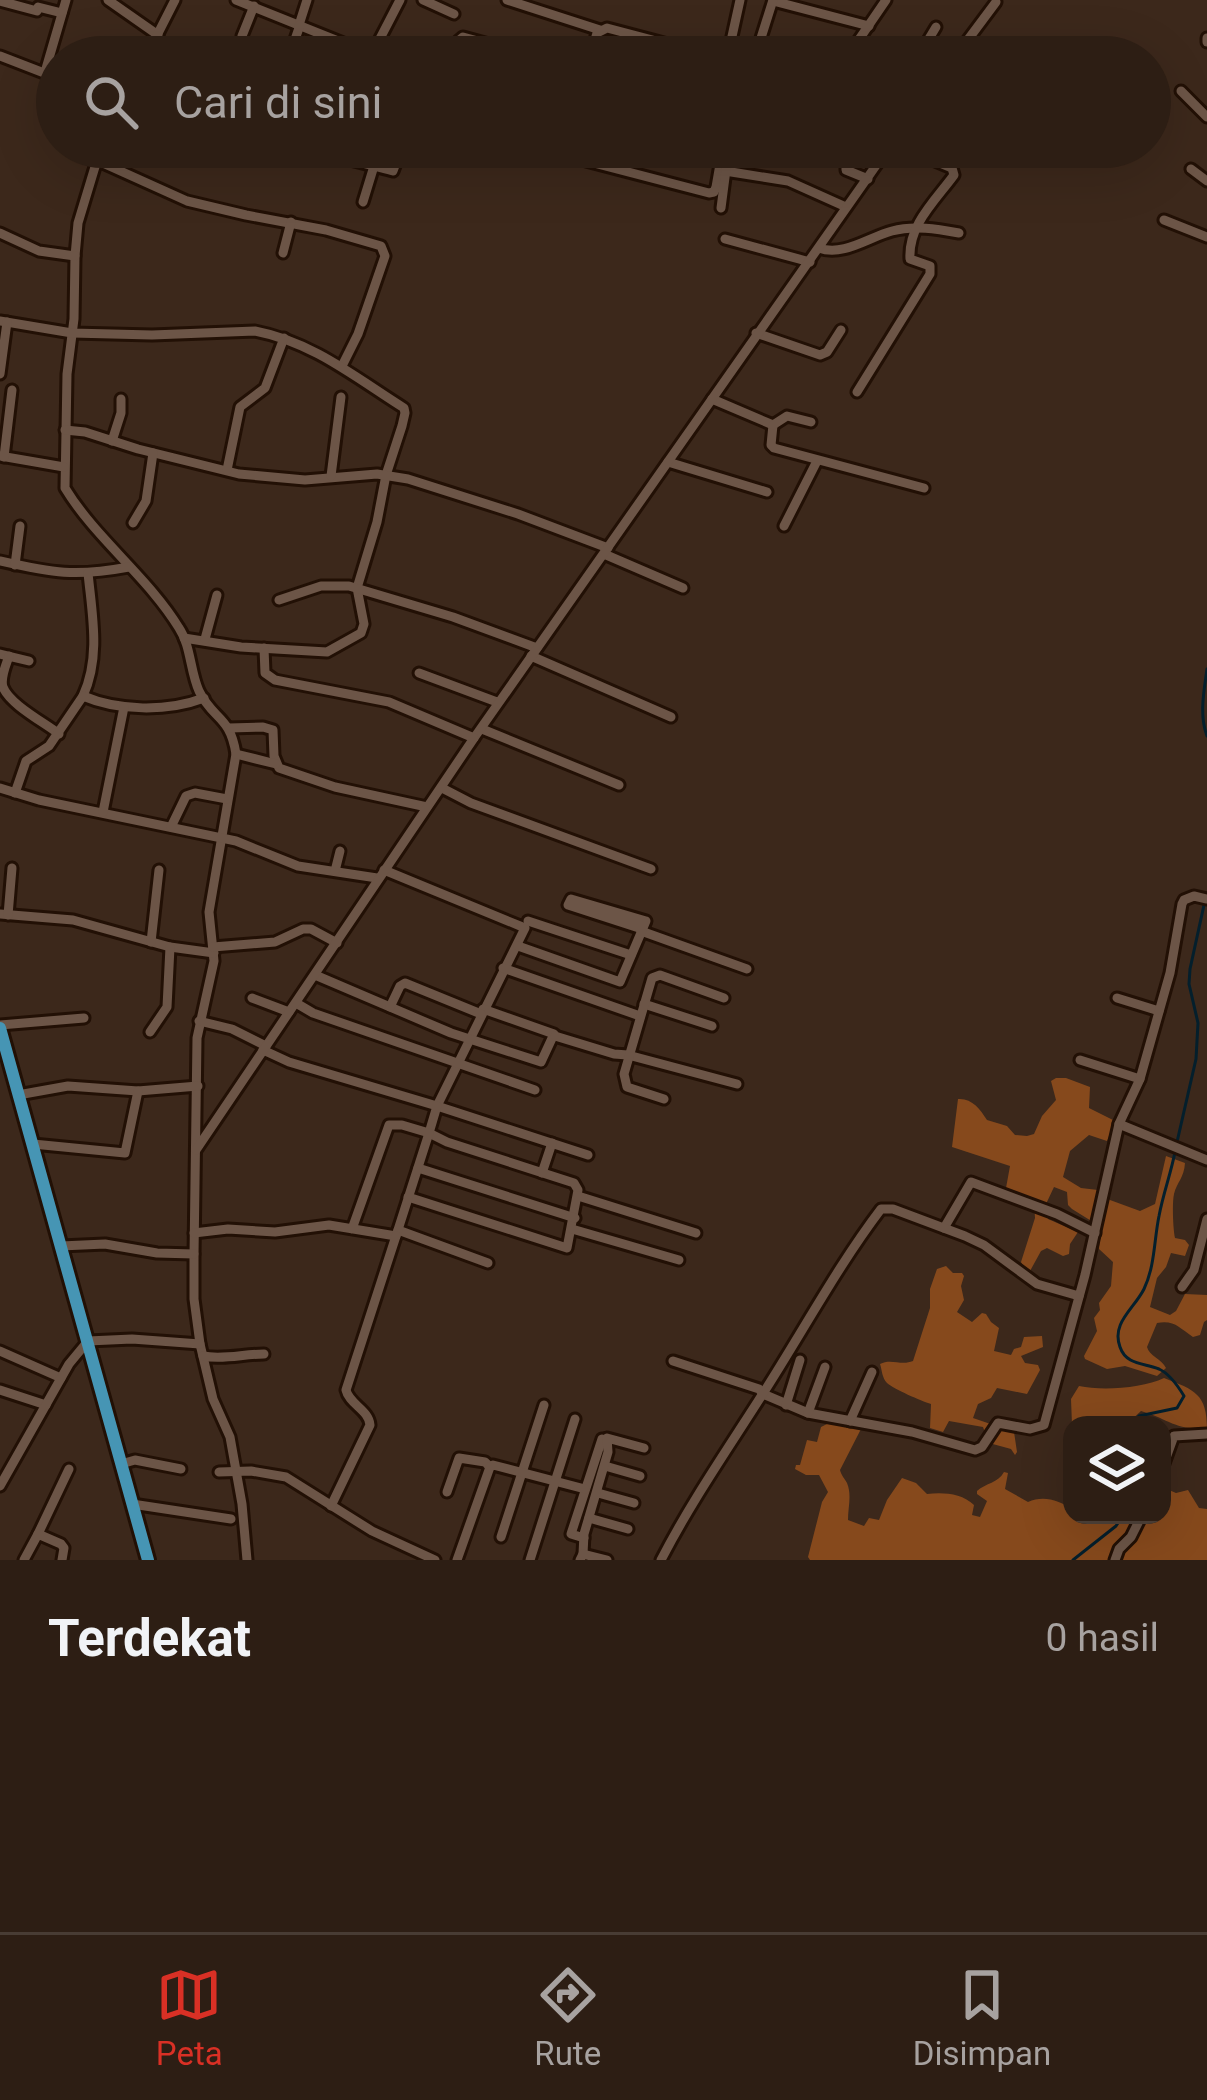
<!DOCTYPE html>
<html lang="id">
<style>
:root{--surface:#2d1e14;--page:#392b22;--text:#f1f3f6;--muted:#a7a2a0;--line:#483c34;--accent:#d93025}
body{margin:0;font-family:Roboto,sans-serif;background:var(--page);color:var(--text)}
.controls{position:absolute;right:36px;bottom:36px;display:grid;overflow:hidden;border-radius:24px;box-shadow:0 12px 48px #0002}
.controls button{width:108px;height:108px;display:grid;place-items:center;padding:0;border:0;border-bottom:3px solid var(--line);background:var(--surface);color:var(--text);font:60px sans-serif}
.list{margin:0;padding:0;list-style:none}
h2{display:flex;justify-content:space-between;align-items:center;height:156px;margin:0;padding:0 48px;font-size:51px}
h2 small{font-size:39px;font-weight:400;color:var(--muted)}
.icon{flex:none;width:66px;height:66px;fill:none;stroke:currentColor;stroke-width:2;stroke-linecap:round;stroke-linejoin:round}
.map{position:relative;flex:none;width:1207px;height:1560px;overflow:hidden}
.search{position:absolute;background:var(--surface);box-shadow:0 12px 48px #0002;left:36px;right:36px;top:36px;height:132px;display:flex;align-items:center;gap:30px;box-sizing:border-box;padding:0 42px;border-radius:66px;color:var(--muted);font-size:45px}
.sheet{height:372px;background:var(--surface)}
nav{display:flex;justify-content:space-around;align-items:center;box-sizing:border-box;height:168px;border-top:3px solid var(--line);background:var(--surface);font-size:33px;color:var(--muted)}
nav a{display:grid;justify-items:center;gap:6px}
nav .on{color:var(--accent)}
.map>svg:first-child{display:block}
.forest{fill:#86491c}
.lines{fill:none;stroke-linecap:round;stroke-linejoin:round}
.stream{stroke:#041f2c;stroke-width:3}
.minor-casing{stroke:#221005;stroke-width:15}
.major-casing{stroke:#221005;stroke-width:18}
.minor{stroke:#6c5547;stroke-width:9}
.major{stroke:#4695b4;stroke-width:12}
</style>
<div class="map">
<svg width="1207" height="1560" viewBox="0 0 1207 1560">
<rect width="100%" height="100%" fill="#3c281b"/>
<g class="forest">
<path d="M1056 1078H1066L1090 1087 1089 1108 1115 1121 1107 1141 1089 1135 1070 1151 1063 1177 1081 1188 1098 1190 1110 1200 1140 1211 1155 1204 1166 1156 1185 1163C1184 1178 1177 1182 1174 1194 1172 1203 1173 1229 1175 1238L1185 1240 1189 1245 1185 1256 1171 1253 1166 1267 1157 1278 1150 1307 1170 1315 1176 1311 1185 1294 1207 1295V1320L1204 1322 1200 1335 1193 1337C1179 1328 1175 1320 1157 1323L1147 1347C1149 1356 1162 1359 1166 1368L1157 1376 1125 1366 1107 1369 1085 1359 1084 1356 1097 1331 1094 1318 1100 1310 1099 1303 1111 1286 1113 1262 1099 1249 1101 1227 1072 1209 1068 1205 1067 1192 1054 1187 1046 1204 1048 1219 1078 1232 1070 1244 1069 1254 1063 1256 1047 1248 1041 1251 1030 1271 1024 1268 1021 1262 1035 1218 1034 1202 1006 1188 1010 1166 952 1147 958 1099C972 1098 980 1109 987 1120L1007 1126 1015 1135 1027 1136 1034 1134 1042 1116 1056 1100 1051 1081Z"/>
<path d="M946 1266 953 1273H962L964 1276 961 1286 964 1300 957 1312 972 1322 982 1313 986 1314 991 1322 999 1328 994 1351 1011 1355 1014 1349 1021 1347 1024 1337 1042 1336 1043 1347 1021 1356 1025 1363 1038 1365 1040 1370 1027 1394 997 1388 991 1398 978 1404 973 1418 1014 1432 1017 1452 1015 1455 1011 1449 989 1443 983 1427 949 1421 943 1432 930 1428 931 1404C921 1401 894 1389 887 1383 882 1378 882 1370 880 1364 891 1358 901 1366 913 1361L930 1308V1289L937 1269Z"/>
<path d="M1164 1378C1195 1390 1207 1394 1207 1429 1172 1429 1171 1420 1141 1411L1126 1425H1072L1071 1399 1079 1386C1103 1391 1143 1388 1164 1378Z"/>
<path d="M833 1421 861 1429 840 1470C841 1475 845 1479 847 1483 852 1495 848 1507 848 1520L864 1526 869 1518 879 1520 887 1500 902 1478 916 1483 927 1494C942 1492 962 1493 974 1505L972 1515 980 1517 987 1501 977 1494V1491C986 1483 998 1483 1004 1472L1008 1473 1005 1489 1028 1502C1043 1495 1059 1500 1072 1509V1515H1162V1487L1176 1493 1188 1490 1199 1508 1207 1509V1560H810L808 1557 822 1502 828 1492 819 1475H806L795 1469 796 1465H800L807 1440 817 1442 821 1427Z"/>
</g>
<g class="lines">
<g class="stream">
<path d="M1207 669C1204 691 1199 715 1207 736"/>
<polyline points="1177,1142 1196,1059 1198,1023 1189,984 1190,969 1204,905"/>
<path d="M1131 1425 1139 1416 1177 1408 1184 1396C1178 1386 1170 1374 1159 1369 1144 1363 1126 1365 1120 1347 1111 1323 1134 1309 1144 1289 1155 1266 1154 1240 1159 1216 1163 1194 1171 1173 1175 1152"/>
<polyline points="1073,1560 1116,1526 1123,1515"/>
</g>
<g class="minor-casing">
<g id="minor">
<polyline points="108,0 158,35"/>
<polyline points="236,0 378,57"/>
<polyline points="423,0 454,14"/>
<polyline points="507,0 600,30"/>
<polyline points="0,1 37,11 38,7 62,13"/>
<polyline points="773,1 869,26"/>
<polyline points="299,25 307,0"/>
<polyline points="242,36 254,6"/>
<polyline points="1207,38 1207,42"/>
<polyline points="759,46 803,57"/>
<polyline points="372,54 400,0"/>
<polyline points="0,56 57,78"/>
<polyline points="146,57 175,0"/>
<polyline points="289,57 300,25"/>
<polyline points="452,57 456,43 463,37 537,57"/>
<polyline points="590,57 597,33 607,28 717,57"/>
<polyline points="719,57 723,56 731,41 740,0"/>
<polyline points="755,57 773,0"/>
<polyline points="847,57 886,0"/>
<polyline points="918,57 936,27"/>
<polyline points="955,57 996,2"/>
<polyline points="45,72 66,0"/>
<polyline points="1181,91 1207,117"/>
<path d="M101 147 78 223 75 256 74 319 67 374 65 488C96 539 148 577 179 628 191 646 190 671 199 691 213 720 230 715 236 754L209 912 214 961 197 1038 194 1255V1299L200 1344 213 1399 230 1437 242 1504 247 1560"/>
<path d="M178 147C223 162 238 150 281 148 306 147 366 164 393 171L402 147"/>
<polyline points="583,147 581,155 586,161 709,193 714,192 716,187 723,147"/>
<polyline points="698,147 721,153"/>
<polyline points="851,147 846,155 846,170 868,179"/>
<polyline points="96,160 187,201 246,215 326,230 381,246 385,256 358,334 342,366"/>
<polyline points="1191,169 1207,181"/>
<polyline points="725,171 788,181 846,207"/>
<polyline points="363,202 374,166"/>
<polyline points="721,208 729,147"/>
<polyline points="1164,220 1207,237"/>
<polyline points="0,233 39,251 75,256"/>
<polyline points="725,239 810,262"/>
<path d="M819 248C843 257 869 237 892 231 914 225 937 229 959 233"/>
<polyline points="283,253 291,222"/>
<path d="M0 321 72 333 152 335 255 331C313 342 356 378 404 408L405 413 402 426 386 475 377 522 357 588 364 624 361 633 327 652 241 647 184 638"/>
<polyline points="756,333 820,355 827,352 841,330"/>
<polyline points="0,374 7,322"/>
<path d="M857 392 930 274V266L910 259C908 225 935 201 954 175L952 168 902 147"/>
<polyline points="712,399 773,425 771,445 774,448 924,488"/>
<polyline points="773,425 787,416 811,422"/>
<polyline points="65,430 85,432 138,449 239,474 305,480 377,474 408,479 518,514 608,548"/>
<polyline points="112,441 121,413 121,399"/>
<polyline points="0,456 64,467"/>
<polyline points="4,457 12,390"/>
<polyline points="668,462 767,492"/>
<polyline points="227,470 240,407 265,388 284,338"/>
<polyline points="331,476 341,397"/>
<polyline points="133,523 146,501 153,453"/>
<polyline points="784,526 817,461"/>
<polyline points="604,554 683,588"/>
<path d="M0 561C53 573 75 577 129 567"/>
<polyline points="15,565 20,526"/>
<polyline points="279,600 321,586 349,586 453,617 537,648"/>
<polyline points="205,639 217,595"/>
<polyline points="0,654 29,661"/>
<path d="M9 656C6 665 0 678 3 687 9 704 45 723 59 734"/>
<polyline points="531,656 671,717"/>
<polyline points="419,673 497,702"/>
<path d="M83 696C101 657 92 614 88 573"/>
<polyline points="229,728 263,727 273,730 274,756 279,768 335,787 427,807"/>
<polyline points="482,729 619,785"/>
<polyline points="474,738 889,147"/>
<polyline points="236,754 276,764"/>
<polyline points="0,788 39,800 236,841 298,866 377,878"/>
<polyline points="442,788 471,803 651,869"/>
<path d="M15 793 26 761 49 746 83 696C118 711 167 712 204 698"/>
<polyline points="103,812 124,707"/>
<polyline points="171,827 186,796 195,793 227,799"/>
<polyline points="384,870 525,928 437,1106 588,1155"/>
<polyline points="335,871 340,851"/>
<polyline points="0,914 73,920 170,947 214,953"/>
<polyline points="8,915 12,868"/>
<polyline points="528,921 631,955"/>
<polyline points="641,931 747,969"/>
<polyline points="151,942 159,870"/>
<polyline points="518,946 620,982 646,921 571,899 568,905 642,929"/>
<polyline points="213,947 275,942 303,929 311,929 337,943"/>
<polyline points="503,968 640,1016"/>
<polyline points="315,975 451,1033 541,1062 554,1034 483,1009"/>
<polyline points="252,998 289,1012"/>
<polyline points="1117,998 1159,1011"/>
<polyline points="296,1003 313,1013 535,1090"/>
<polyline points="644,1004 712,1026"/>
<polyline points="390,1007 400,986 405,983 481,1014"/>
<polyline points="199,1021 232,1029 266,1046"/>
<polyline points="0,1025 84,1018"/>
<polyline points="150,1032 167,1007 170,947"/>
<polyline points="555,1036 614,1054 628,1055 737,1084"/>
<polyline points="263,1050 289,1062 437,1106 429,1133 447,1142 574,1183 578,1190 567,1248 408,1197"/>
<polyline points="1080,1060 1140,1079"/>
<polyline points="18,1095 68,1086 138,1091 198,1086"/>
<polyline points="664,1099 627,1087 624,1074 652,978 660,975 724,998"/>
<polyline points="1119,1124 1207,1160"/>
<polyline points="33,1144 125,1153 138,1091"/>
<polyline points="196,1150 474,738 389,702 275,680 265,673 264,648"/>
<polyline points="418,1168 575,1218"/>
<polyline points="542,1173 552,1143"/>
<polyline points="578,1196 696,1233"/>
<polyline points="944,1228 971,1182 1057,1214 1095,1233"/>
<polyline points="572,1229 679,1260"/>
<polyline points="398,1230 488,1263"/>
<polyline points="194,1233 228,1229 275,1232 329,1225 396,1236 429,1133 402,1125 389,1125 352,1229"/>
<polyline points="61,1246 105,1244 157,1253 194,1254"/>
<polyline points="1182,1287 1194,1270 1207,1219"/>
<polyline points="0,1351 61,1378"/>
<path d="M203 1356C223 1360 243 1354 264 1354"/>
<polyline points="673,1361 759,1389 763,1394 808,1413 912,1432 975,1450 982,1447 998,1423 1030,1429 1044,1425 1085,1275 1119,1124 1140,1079 1170,973 1182,904 1184,900 1194,896 1207,899"/>
<polyline points="0,1390 46,1405"/>
<polyline points="786,1405 800,1360"/>
<polyline points="808,1413 825,1367"/>
<polyline points="850,1421 872,1372"/>
<polyline points="121,1464 135,1460 181,1469"/>
<polyline points="605,1466 640,1476"/>
<polyline points="1162,1469 1174,1436 1207,1434"/>
<polyline points="219,1472 251,1471 286,1477 372,1531 435,1560"/>
<polyline points="0,1486 69,1364 88,1341 132,1339 200,1344"/>
<polyline points="447,1492 459,1458 485,1462 490,1467"/>
<polyline points="598,1493 634,1503"/>
<polyline points="132,1504 231,1519"/>
<path d="M331 1506 370 1425C369 1410 349 1404 346 1390L396 1236"/>
<polyline points="589,1518 628,1529"/>
<polyline points="38,1534 69,1469"/>
<polyline points="501,1537 544,1405"/>
<polyline points="584,1538 571,1534 602,1439"/>
<polyline points="583,1554 584,1534 608,1452 607,1438 644,1448"/>
<polyline points="24,1560 38,1534 61,1544 64,1548 62,1560"/>
<polyline points="457,1560 490,1467 493,1465 585,1489"/>
<polyline points="530,1560 575,1419"/>
<polyline points="580,1560 583,1554 607,1560"/>
<path d="M661 1560C691 1502 727 1450 762 1395 802 1333 837 1267 881 1209H893L965 1236 984 1245 1037 1284 1079 1296"/>
<polyline points="1115,1560 1119,1549 1131,1537 1142,1515"/>
</g>
</g>
<g class="major-casing">
<polyline id="major" points="0,1028 148,1560"/>
</g>
<use href="#minor" class="minor"/>
<use href="#major" class="major"/>
</g>
</svg>
<div class="controls">
<button><svg class="icon" aria-label="layers" viewBox="0 0 24 24"><path d="M12 4l9 5-9 5-9-5zM3 14l9 5 9-5"/></svg></button>
</div>
<div class="search"><svg class="icon" aria-label="search" viewBox="0 0 24 24"><circle cx="10" cy="10" r="6"/><path d="M15 15l6 6"/></svg>Cari di sini</div>
</div>
<section class="sheet">
<h2>Terdekat<small>0 hasil</small></h2>
<ul class="list">
</ul>
</section>
<nav>
<a class="on"><svg class="icon" aria-label="map" viewBox="0 0 24 24"><path d="M3 6l6-2 6 2 6-2v14l-6 2-6-2-6 2zM9 4v14M15 6v14"/></svg>Peta</a>
<a><svg class="icon" aria-label="directions" viewBox="0 0 24 24"><path d="M12 3l9 9-9 9-9-9zM9 14v-3h6M13 9l2 2-2 2"/></svg>Rute</a>
<a><svg class="icon" aria-label="saved" viewBox="0 0 24 24"><path d="M7 4h10v16l-5-4-5 4z"/></svg>Disimpan</a>
</nav>
